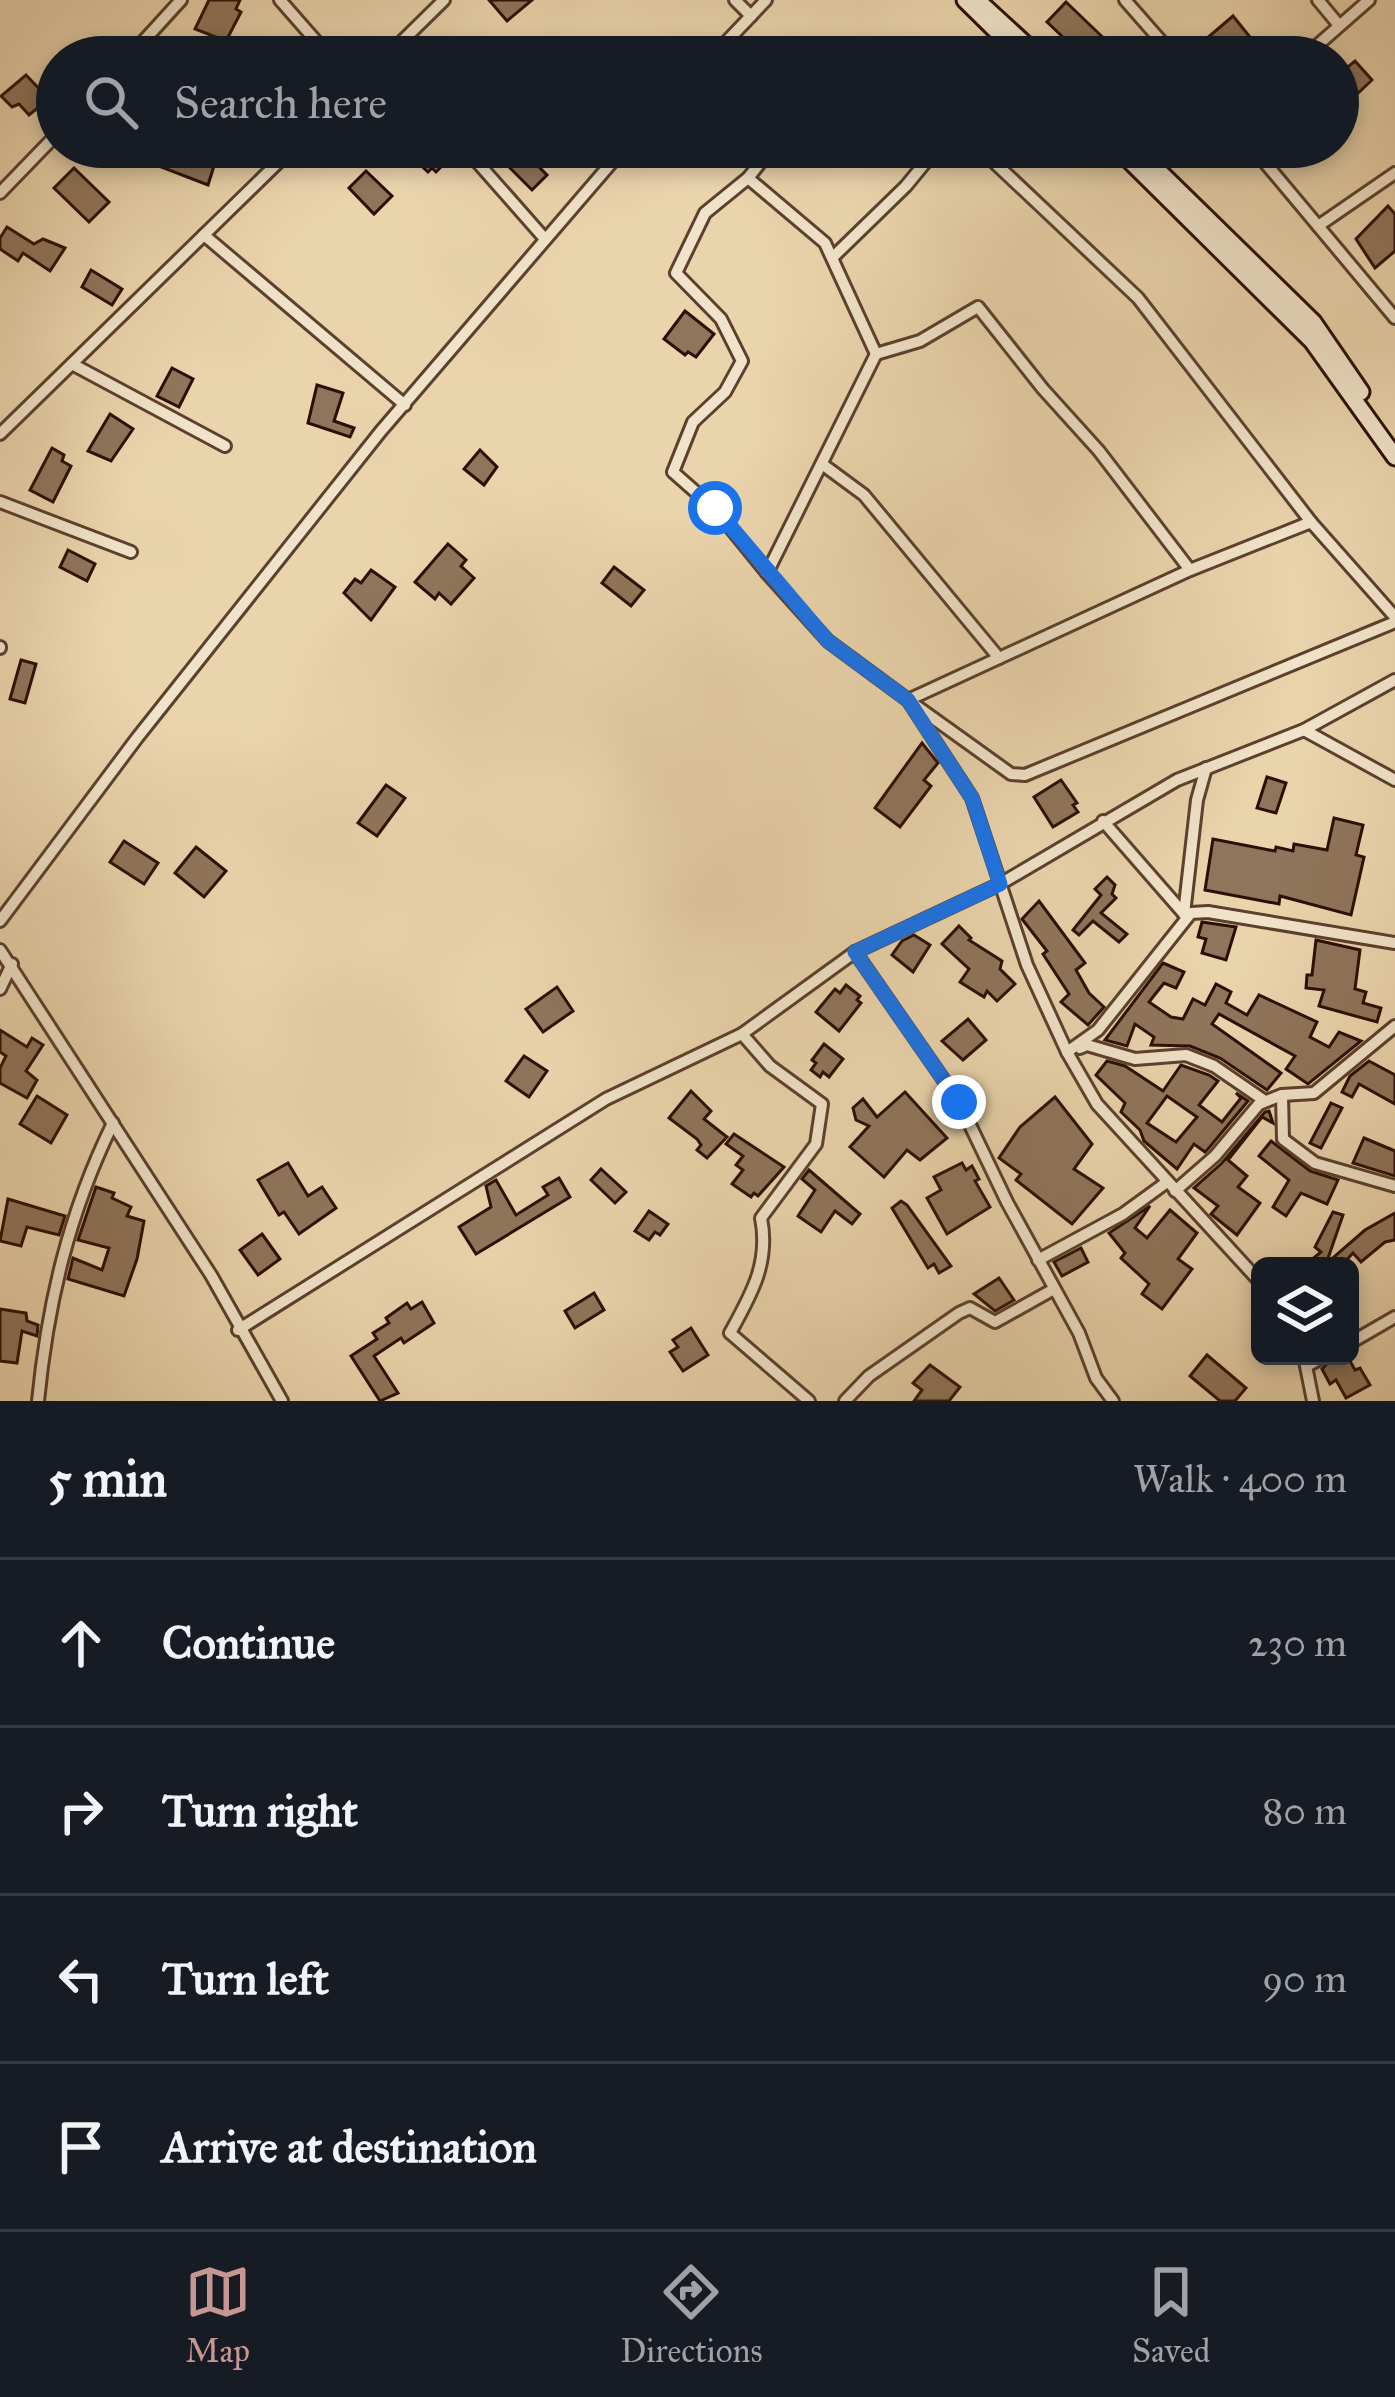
<!DOCTYPE html>
<meta charset="utf-8">
<style>
:root{--surface:#171b24;--page:#242831;--text:#f1f3f6;--muted:#9ea1a6;--line:#363941;--accent:#c59692}
body{margin:0;font-family:"IM FELL Great Primer",serif;background:var(--page);color:var(--text)}
.controls{position:absolute;right:36px;bottom:36px;display:grid;overflow:hidden;border-radius:18px;box-shadow:0 6px 18px #0003}
.controls button{width:108px;height:108px;display:grid;place-items:center;padding:0;border:0;border-bottom:3px solid var(--line);background:var(--surface);color:var(--text);font:60px sans-serif}
.stop{position:absolute;width:36px;height:36px;margin:-27px;border:9px solid #1a73e8;border-radius:50%;background:#fff}
.stop.end{background:#1a73e8;border-color:#fff;box-shadow:0 3px 12px #0008}
.list{margin:0;padding:0;list-style:none}
h2{display:flex;justify-content:space-between;align-items:center;height:156px;margin:0;padding:0 48px;font-size:51px}
h2 small{font-size:39px;font-weight:400;color:var(--muted)}
.list li{display:grid;grid-template-columns:78px 1fr auto;gap:36px;align-items:center;box-sizing:border-box;height:168px;padding:0 48px;border-top:3px solid var(--line)}
.list b{display:block;font-size:45px;white-space:nowrap}
.list em{font-size:39px;font-style:normal;color:var(--muted)}
.icon{flex:none;width:66px;height:66px;fill:none;stroke:currentColor;stroke-width:2;stroke-linecap:round;stroke-linejoin:round}
.map{position:relative;flex:none;width:1395px;height:1401px;overflow:hidden}
.search{position:absolute;background:var(--surface);box-shadow:0 6px 18px #0003;left:36px;right:36px;top:36px;height:132px;display:flex;align-items:center;gap:30px;box-sizing:border-box;padding:0 42px;border-radius:66px;color:var(--muted);font-size:45px}
.sheet{height:828px;background:var(--surface)}
nav{display:flex;justify-content:space-around;align-items:center;box-sizing:border-box;height:168px;border-top:3px solid var(--line);background:var(--surface);font-size:33px;color:var(--muted)}
nav a{display:grid;justify-items:center;gap:6px}
nav .on{color:var(--accent)}
.map>svg:first-child{display:block}
.building{fill:#8f755b;stroke:#2c0f04;stroke-width:3;fill-rule:evenodd}
.lines{fill:none;stroke-linecap:round;stroke-linejoin:round}
.street-casing{stroke:#5c402e;stroke-width:16}
.secondary-casing{stroke:#2c0f04;stroke-width:21}
.street{stroke:#f1e3c9;stroke-width:10}
.secondary{stroke:#f1e3c9;stroke-width:15}
.route{stroke:#1a73e8;stroke-width:15}
</style>
<div class="map">
<svg width="1395" height="1401" viewBox="0 0 1395 1401">
<rect width="100%" height="100%" fill="#ead4ac"/>
<filter id="stains"><feTurbulence type="fractalNoise" baseFrequency=".00167" numOctaves="4"/><feColorMatrix values="0 0 0 0 .2 0 0 0 0 .09 0 0 0 0 .02 0 0 0 .5 -.17"/></filter>
<radialGradient id="worn" r=".72"><stop offset=".6" stop-color="#630" stop-opacity="0"/><stop offset="1" stop-color="#630" stop-opacity=".3"/></radialGradient>
<g class="building">
<polygon points="209,0 240,0 236,9 241,12 226,41 195,29"/>
<polygon points="489,0 532,0 507,21"/>
<polygon points="1066,2 1115,49 1108,57 1084,57 1047,22"/>
<polygon points="1233,16 1250,37 1225,57 1185,57"/>
<polygon points="1355,61 1372,80 1338,112 1338,75"/>
<polygon points="26,75 49,99 29,115 19,104 12,107 1,96"/>
<polygon points="197,147 218,153 208,185 161,167 168,148 193,158"/>
<polygon points="401,147 440,147 446,162 436,172 432,168 428,172"/>
<polygon points="520,148 547,175 532,190 505,163"/>
<polygon points="74,168 109,202 89,222 54,188"/>
<polygon points="366,171 392,196 374,214 349,188"/>
<polygon points="1388,206 1395,214 1395,251 1375,268 1356,239"/>
<polygon points="7,227 34,244 43,239 65,248 50,271 23,253 18,261 0,249 0,238"/>
<polygon points="91,270 122,289 112,305 82,287"/>
<polygon points="685,311 714,334 696,357 688,352 685,355 664,339"/>
<polygon points="172,368 193,379 179,407 157,396"/>
<polygon points="317,385 343,393 334,421 354,428 350,437 308,423"/>
<polygon points="110,414 133,429 111,461 88,451"/>
<polygon points="52,448 64,455 62,461 71,466 53,502 30,490"/>
<polygon points="480,450 497,467 484,485 464,469"/>
<polygon points="448,544 466,560 461,566 474,578 451,604 439,593 435,599 415,582"/>
<polygon points="68,550 95,564 87,581 60,567"/>
<polygon points="614,567 644,590 631,606 602,583"/>
<polygon points="371,570 395,587 371,620 344,593 355,579 361,583"/>
<polygon points="21,660 36,664 25,703 10,699"/>
<polygon points="922,743 938,763 924,780 931,786 900,827 875,808"/>
<polygon points="1267,777 1286,783 1276,813 1257,808"/>
<polygon points="1061,780 1077,803 1073,805 1078,812 1053,827 1034,797"/>
<polygon points="386,785 405,798 377,836 358,823"/>
<polygon points="1334,818 1363,825 1356,855 1364,857 1351,915 1280,896 1279,904 1205,890 1213,839 1275,851 1276,847 1293,851 1294,844 1327,850"/>
<polygon points="124,841 158,863 144,884 110,862"/>
<polygon points="196,847 226,871 204,897 175,873"/>
<polygon points="1107,877 1115,885 1112,894 1116,898 1101,913 1127,934 1119,942 1093,921 1079,935 1073,930 1101,895 1095,889"/>
<polygon points="1039,901 1085,963 1076,970 1089,993 1104,1007 1088,1025 1061,1002 1069,994 1043,954 1047,951 1022,919"/>
<polygon points="1202,922 1236,927 1226,960 1202,953 1206,939 1198,937"/>
<polygon points="959,926 971,938 969,940 1002,961 1000,969 1015,984 997,1001 987,991 984,997 960,982 969,969 942,944"/>
<polygon points="914,935 930,945 913,972 892,955 902,941"/>
<polygon points="1316,940 1360,950 1355,989 1366,992 1363,1003 1381,1008 1377,1022 1319,1006 1324,990 1306,988 1307,975 1312,975"/>
<polygon points="1163,963 1184,972 1176,988 1164,983 1149,1002 1171,1017 1183,1019 1193,999 1205,1005 1216,984 1231,992 1226,1003 1247,1015 1259,995 1317,1022 1310,1037 1329,1047 1339,1032 1361,1041 1308,1084 1286,1069 1295,1056 1219,1014 1212,1024 1281,1073 1267,1090 1220,1058 1190,1046 1151,1045 1154,1037 1135,1024 1127,1046 1105,1040"/>
<polygon points="846,985 860,996 857,1000 861,1003 839,1031 816,1012 835,989 840,993"/>
<polygon points="557,987 573,1011 543,1032 526,1009"/>
<polygon points="968,1019 986,1040 963,1060 942,1041"/>
<polygon points="0,1030 27,1047 32,1038 43,1045 26,1071 37,1080 27,1098 0,1083 0,1068 6,1056 0,1052"/>
<polygon points="824,1044 843,1059 829,1077 823,1072 820,1077 811,1070 816,1063 812,1060"/>
<polygon points="524,1056 547,1071 529,1097 506,1081"/>
<path d="M1107 1061 1125 1066 1163 1091 1181 1065 1209 1075 1218 1081 1199 1105 1222 1122 1241 1098 1236 1093 1248 1101 1208 1149 1205 1152 1194 1144 1177 1169 1144 1141 1140 1130 1121 1112 1125 1103 1096 1075ZM1167 1096 1197 1117 1176 1142 1147 1123Z"/>
<polygon points="1369,1061 1395,1075 1395,1104 1359,1084 1352,1097 1342,1092 1350,1076"/>
<polygon points="691,1091 711,1111 704,1119 727,1137 707,1158 697,1150 701,1145 697,1139 669,1118"/>
<polygon points="905,1092 947,1138 920,1160 907,1150 884,1177 850,1147 869,1126 856,1120 853,1108 863,1099 877,1117"/>
<polygon points="37,1096 67,1115 51,1143 20,1124"/>
<polygon points="1055,1097 1092,1144 1074,1169 1103,1188 1072,1224 1016,1180 1021,1174 999,1158 1020,1127"/>
<polygon points="1331,1103 1342,1108 1321,1148 1310,1143"/>
<polygon points="1269,1111 1273,1123 1262,1117 1228,1160 1247,1176 1238,1187 1260,1203 1237,1235 1211,1214 1218,1206 1194,1188 1222,1163 1265,1112"/>
<polygon points="734,1134 784,1167 758,1196 754,1193 751,1197 732,1184 743,1170 736,1165 743,1156 726,1144"/>
<polygon points="1364,1138 1395,1151 1395,1176 1353,1163"/>
<polygon points="1271,1141 1310,1171 1338,1180 1327,1204 1301,1193 1286,1216 1273,1207 1289,1180 1259,1156"/>
<polygon points="288,1163 308,1196 322,1187 336,1208 299,1234 284,1212 279,1215 258,1180"/>
<polygon points="962,1163 966,1170 972,1166 979,1179 975,1181 990,1207 947,1234 927,1198 941,1190 934,1177"/>
<polygon points="601,1169 626,1192 615,1203 591,1180"/>
<polygon points="809,1170 860,1214 852,1224 835,1211 821,1232 798,1216 815,1190 802,1179"/>
<polygon points="559,1178 570,1197 476,1254 459,1227 491,1207 486,1186 496,1180 516,1215 548,1195 543,1187"/>
<polygon points="96,1187 114,1193 112,1198 131,1207 127,1216 144,1221 137,1259 124,1296 68,1279 73,1258 102,1270 109,1248 78,1240"/>
<polygon points="8,1199 65,1216 59,1235 27,1227 21,1246 0,1241"/>
<polygon points="901,1201 907,1205 951,1266 939,1273 934,1264 928,1268 892,1208"/>
<polygon points="1150,1206 1135,1228 1147,1238 1170,1210 1197,1233 1178,1259 1192,1269 1162,1309 1142,1294 1149,1284 1121,1258 1125,1253 1109,1233"/>
<polygon points="649,1211 668,1224 660,1235 655,1232 649,1240 635,1231"/>
<polygon points="1333,1212 1343,1215 1326,1264 1365,1230 1395,1213 1395,1240 1385,1242 1361,1262 1353,1253 1341,1266 1304,1266 1321,1252 1315,1247"/>
<polygon points="262,1234 280,1259 258,1275 240,1250"/>
<polygon points="1081,1248 1088,1262 1062,1276 1054,1262"/>
<polygon points="999,1278 1014,1300 995,1311 974,1294"/>
<polygon points="594,1293 604,1310 575,1328 565,1311"/>
<polygon points="422,1302 434,1323 404,1343 401,1338 374,1356 398,1393 380,1401 351,1356 377,1339 373,1333 389,1323 386,1318 407,1303 411,1309"/>
<polygon points="0,1309 26,1313 27,1321 38,1325 37,1336 22,1331 17,1363 0,1361"/>
<polygon points="691,1328 708,1355 683,1371 670,1352 678,1347 673,1340"/>
<polygon points="1207,1355 1246,1388 1235,1401 1220,1401 1190,1376"/>
<polygon points="1335,1356 1341,1356 1344,1362 1349,1359 1355,1370 1360,1368 1370,1385 1346,1398 1336,1380 1330,1384 1322,1369"/>
<polygon points="930,1365 960,1387 949,1401 914,1401 922,1390 913,1383"/>
</g>
<g class="lines">
<g class="street-casing">
<g id="street">
<polyline points="280,0 330,57"/>
<polyline points="735,0 751,16"/>
<polyline points="1125,0 1175,57"/>
<polyline points="1318,0 1338,24"/>
<polyline points="129,57 181,0"/>
<polyline points="386,57 444,0"/>
<polyline points="712,57 766,0"/>
<polyline points="847,57 853,49 864,57"/>
<polyline points="1304,57 1369,0"/>
<polyline points="464,147 545,239"/>
<polyline points="773,147 748,178 825,243 876,354 767,573 828,641 908,700 972,798 1027,965 1067,1052 1097,1104 1260,1282"/>
<polyline points="978,147 1138,298 1311,522"/>
<polyline points="1252,147 1395,318"/>
<polyline points="748,178 705,213 676,273 721,319 742,361 725,392 693,422 673,472 715,509 767,573"/>
<polyline points="0,193 57,134"/>
<polyline points="1318,226 1395,173"/>
<polyline points="204,235 405,405"/>
<polyline points="833,257 906,186 938,147"/>
<polyline points="876,354 920,341 978,307 1043,389 1099,451 1190,570"/>
<polyline points="72,364 225,446"/>
<polyline points="0,434 294,147"/>
<polyline points="822,464 864,495 999,658"/>
<polyline points="0,502 131,552"/>
<polyline points="1395,617 1311,522 1190,570 908,700 1011,774 1025,775 1395,622"/>
<polyline points="0,647 0,648"/>
<polyline points="1304,730 1395,780"/>
<polyline points="1103,821 1185,915"/>
<polyline points="1184,914 1197,800 1206,768"/>
<polyline points="0,921 137,738 381,431 625,147"/>
<polyline points="0,950 211,1275 282,1401"/>
<polyline points="855,952 959,1102 1007,1202 1079,1333 1096,1378 1113,1401"/>
<polyline points="0,989 12,964"/>
<path d="M742 1034 770 1066 822 1104 816 1144 761 1218C770 1263 751 1295 730 1333L809 1401"/>
<polyline points="1080,1048 1087,1045 1135,1059 1186,1055 1214,1066 1265,1101"/>
<polyline points="1067,1052 1098,1030 1191,913 1208,912 1395,943"/>
<polyline points="1282,1095 1283,1139 1315,1163 1395,1186"/>
<polyline points="1175,1191 1215,1156 1259,1104 1282,1095 1314,1093 1395,1026"/>
<polyline points="1038,1260 1123,1214 1167,1182"/>
<polyline points="238,1330 606,1099 742,1034 855,952 1000,884 1177,780 1304,730 1395,680"/>
<polyline points="1350,1343 1395,1317"/>
<polyline points="1304,1356 1313,1401"/>
<polyline points="1307,1366 1325,1356"/>
<path d="M38 1401C48 1301 69 1213 113 1123"/>
<polyline points="845,1401 869,1376 959,1313 970,1308 995,1322 1054,1289"/>
</g>
</g>
<g class="secondary-casing">
<g id="secondary">
<polyline points="965,0 1023,57"/>
<polyline points="977,0 1039,57"/>
<polyline points="1116,147 1312,341 1395,457"/>
<polyline points="1134,147 1313,322 1361,392"/>
</g>
</g>
<use href="#street" class="street"/>
<use href="#secondary" class="secondary"/>
</g>
<g class="lines">
<polyline class="route" points="715,508 828,641 908,700 972,798 1000,884 855,952 959,1102"/>
</g>
<rect width="100%" height="100%" filter="url(#stains)"/>
<rect width="100%" height="100%" fill="url(#worn)"/>
</svg>
<div class="controls">
<button><svg class="icon" aria-label="layers" viewBox="0 0 24 24"><path d="M12 4l9 5-9 5-9-5zM3 14l9 5 9-5"/></svg></button>
</div>
<div class="stop" style="left:715px;top:508px"></div>
<div class="stop end" style="left:959px;top:1102px"></div>
<div class="search"><svg class="icon" aria-label="search" viewBox="0 0 24 24"><circle cx="10" cy="10" r="6"/><path d="M15 15l6 6"/></svg>Search here</div>
</div>
<section class="sheet">
<h2>5 min<small>Walk · 400 m</small></h2>
<ul class="list">
<li><svg class="icon" aria-label="ahead" viewBox="0 0 24 24"><path d="M12 20V5M6 11l6-6 6 6"/></svg><div><b>Continue</b></div><em>230 m</em></li>
<li><svg class="icon" aria-label="right" viewBox="0 0 24 24"><path d="M7 20v-9h11M14 6l5 5-5 5"/></svg><div><b>Turn right</b></div><em>80 m</em></li>
<li><svg class="icon" aria-label="left" viewBox="0 0 24 24"><path d="M17 20v-9H6M10 6l-5 5 5 5"/></svg><div><b>Turn left</b></div><em>90 m</em></li>
<li><svg class="icon" aria-label="arrive" viewBox="0 0 24 24"><path d="M6 21V4h12l-3 4 3 4H6"/></svg><div><b>Arrive at destination</b></div></li>
</ul>
</section>
<nav>
<a class="on"><svg class="icon" aria-label="map" viewBox="0 0 24 24"><path d="M3 6l6-2 6 2 6-2v14l-6 2-6-2-6 2zM9 4v14M15 6v14"/></svg>Map</a>
<a><svg class="icon" aria-label="directions" viewBox="0 0 24 24"><path d="M12 3l9 9-9 9-9-9zM9 14v-3h6M13 9l2 2-2 2"/></svg>Directions</a>
<a><svg class="icon" aria-label="saved" viewBox="0 0 24 24"><path d="M7 4h10v16l-5-4-5 4z"/></svg>Saved</a>
</nav>
